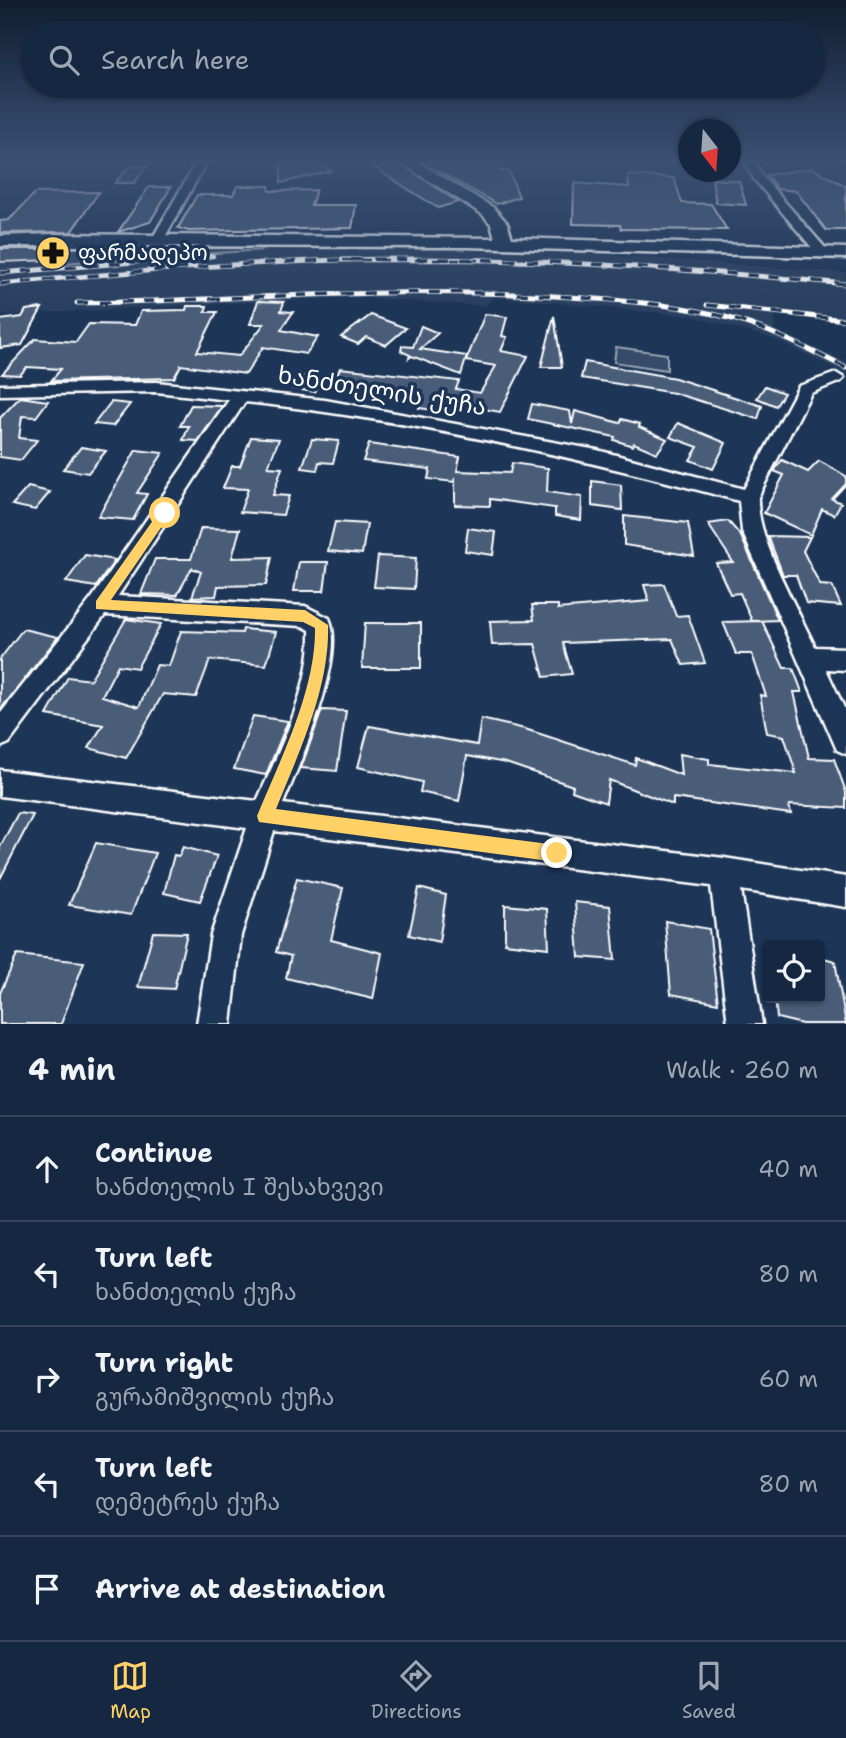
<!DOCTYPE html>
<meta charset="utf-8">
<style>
:root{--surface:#162841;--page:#23344c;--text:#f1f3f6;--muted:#9ea6b1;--line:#35445a;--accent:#ffd166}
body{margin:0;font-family:"Shantell Sans","Noto Sans Georgian",sans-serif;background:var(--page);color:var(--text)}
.controls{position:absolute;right:21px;bottom:21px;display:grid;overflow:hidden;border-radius:7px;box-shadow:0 2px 5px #0004}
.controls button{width:63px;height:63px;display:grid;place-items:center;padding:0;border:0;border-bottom:2px solid var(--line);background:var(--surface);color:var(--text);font:35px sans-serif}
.compass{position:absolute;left:678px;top:119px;width:63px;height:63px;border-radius:50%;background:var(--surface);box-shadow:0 2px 5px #0004;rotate:163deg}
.stop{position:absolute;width:21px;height:21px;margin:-16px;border:5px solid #ffd166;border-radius:50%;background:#fff}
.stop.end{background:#ffd166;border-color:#fff;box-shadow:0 2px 7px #0008}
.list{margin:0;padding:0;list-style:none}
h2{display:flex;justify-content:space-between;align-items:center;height:91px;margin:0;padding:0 28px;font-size:30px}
h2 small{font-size:23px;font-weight:400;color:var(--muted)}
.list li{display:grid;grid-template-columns:46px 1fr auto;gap:21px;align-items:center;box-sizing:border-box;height:105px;padding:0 28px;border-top:2px solid var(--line)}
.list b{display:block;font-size:26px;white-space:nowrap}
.list p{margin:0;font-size:23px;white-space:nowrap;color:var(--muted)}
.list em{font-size:23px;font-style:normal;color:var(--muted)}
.icon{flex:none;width:38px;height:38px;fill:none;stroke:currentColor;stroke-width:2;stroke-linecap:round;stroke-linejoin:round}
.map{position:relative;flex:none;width:846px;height:1024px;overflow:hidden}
.search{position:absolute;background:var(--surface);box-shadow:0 2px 5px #0004;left:21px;right:21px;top:21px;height:77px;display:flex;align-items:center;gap:18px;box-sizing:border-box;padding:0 24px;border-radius:38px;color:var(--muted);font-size:26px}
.sheet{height:616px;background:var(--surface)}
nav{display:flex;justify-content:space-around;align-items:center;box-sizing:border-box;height:98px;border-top:2px solid var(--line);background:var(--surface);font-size:19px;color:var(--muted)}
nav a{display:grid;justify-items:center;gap:4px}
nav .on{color:var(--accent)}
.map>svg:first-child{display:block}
.built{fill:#2a4161}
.green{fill:#364b69;stroke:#9aa5b4;stroke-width:2}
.building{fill:#4a5d79;stroke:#fff;stroke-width:2}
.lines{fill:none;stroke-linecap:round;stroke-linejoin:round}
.street-casing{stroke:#fff;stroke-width:5}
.secondary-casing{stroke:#fff;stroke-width:5}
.street{fill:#1d3557;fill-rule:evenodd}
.secondary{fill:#1d3557;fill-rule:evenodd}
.rail-far1-casing{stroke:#fff;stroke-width:4.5}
.rail-casing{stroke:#fff;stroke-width:5}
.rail-far1{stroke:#1d3557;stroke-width:2.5;stroke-dasharray:9;stroke-linecap:butt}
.rail{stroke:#1d3557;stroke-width:3.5;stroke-dasharray:11;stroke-linecap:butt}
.route{fill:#ffd166}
.labels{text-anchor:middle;stroke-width:7;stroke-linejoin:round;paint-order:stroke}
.far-poi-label{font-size:21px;fill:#fff;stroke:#1d3557;text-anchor:start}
.street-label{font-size:24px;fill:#fff;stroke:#1d3557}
</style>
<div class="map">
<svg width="846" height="1024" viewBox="0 0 846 1024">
<rect width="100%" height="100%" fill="#1d3557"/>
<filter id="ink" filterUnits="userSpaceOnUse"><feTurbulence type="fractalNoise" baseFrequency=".0143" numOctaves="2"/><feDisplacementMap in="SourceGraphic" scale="14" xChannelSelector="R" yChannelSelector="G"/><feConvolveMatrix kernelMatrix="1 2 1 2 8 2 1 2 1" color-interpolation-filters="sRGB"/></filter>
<g filter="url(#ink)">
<polygon class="built" points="73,244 63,263 264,250 434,247 540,250 846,273 846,321 775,313 774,330 846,362 846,374 774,339 692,316 494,297 485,306 353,297 0,315 0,246"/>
<g class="green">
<polygon points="267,243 264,250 62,263 73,244"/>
<polygon points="616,347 667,354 667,370 614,362"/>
</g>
<g class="building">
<polygon points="281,161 317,161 331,171 281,183"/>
<polygon points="364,161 396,161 458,202 438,208"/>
<polygon points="420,161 498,161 500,171 509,171 519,197 497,204"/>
<polygon points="129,166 147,166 134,183 115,183"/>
<polygon points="812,168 846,186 846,230 826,230 796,191 777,189 767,175"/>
<polygon points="628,175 674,178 682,203 711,204 727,230 621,229 620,225 573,224 574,183 629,187"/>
<polygon points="712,179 739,181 746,205 716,203"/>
<polygon points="237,186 269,186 270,191 316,190 311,205 356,205 352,228 189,231 178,228 197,195 233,195"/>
<polygon points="149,187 171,187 150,222 118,232"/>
<polygon points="99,192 71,232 0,233 0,221 9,220 35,193"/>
<polygon points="0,249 60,249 53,260 0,262"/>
<polygon points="258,301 284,302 281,311 293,312 281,330 318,337 306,354 263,347 246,374 181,365 174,378 51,381 61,369 27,367 20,375 2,374 35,339 76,342 89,324 135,325 141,311 186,310 187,306 207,306 205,312 217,312 197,352 239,356 264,324 250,324"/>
<polygon points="42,308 22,345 0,348 0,320 22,317 26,310"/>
<polygon points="485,314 507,317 502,336 507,337 501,351 528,356 500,412 461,405 459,411 440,407 439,411 419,408 422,402 331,387 340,368 459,381 456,389 480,393 496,366 466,361"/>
<polygon points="371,315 406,328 386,345 366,337 358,344 341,337"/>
<polygon points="554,316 562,367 541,367"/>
<polygon points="421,326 438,333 420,349 467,356 461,375 412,356 409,358 410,355 401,351 402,346 413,347"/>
<polygon points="585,362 675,378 762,406 758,419 674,393 581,378"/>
<polygon points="300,376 321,379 315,392 293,389"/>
<polygon points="765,386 784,393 776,406 757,398"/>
<polygon points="20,397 48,401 36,417 22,416 19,438 37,440 21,460 0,457 0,418"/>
<polygon points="111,402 130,404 113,426 94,424"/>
<polygon points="532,404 570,411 572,424 575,411 620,423 622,419 640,424 639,427 667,439 657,453 634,443 633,446 614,440 615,437 528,419"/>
<polygon points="191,405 222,406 198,441 183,440 189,426 180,426"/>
<polygon points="678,423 726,443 713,469 690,460 698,447 670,437"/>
<polygon points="251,437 279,439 268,467 282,468 273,495 289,496 283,515 240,512 248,489 223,488 232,466 240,466"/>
<polygon points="312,439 339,441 333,463 319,462 317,470 302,468"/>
<polygon points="369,444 460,457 457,471 510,473 512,463 548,468 547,492 582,497 581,520 555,516 555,508 490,499 490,506 455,505 455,478 454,482 428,479 430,469 363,461"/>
<polygon points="81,447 106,451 88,473 63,469"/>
<polygon points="136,450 163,453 137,493 147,494 133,520 98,517"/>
<polygon points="782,460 808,472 819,461 846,476 846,484 832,499 841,503 834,515 822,509 811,535 764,513 784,475 774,471"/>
<polygon points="592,481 621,485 622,510 592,506"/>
<polygon points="28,487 50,492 35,510 12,505"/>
<polygon points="624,516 688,523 694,556 624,545"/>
<polygon points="728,521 741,536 778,620 752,621 740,593 730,594 716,563 733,562 708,524"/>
<polygon points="335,522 367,524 362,554 328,551"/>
<polygon points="201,528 240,529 232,558 272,557 266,585 218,586 216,596 192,597 201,572 192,568 177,595 141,594 155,559 191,559"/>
<polygon points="468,528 496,532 493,555 465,551"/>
<polygon points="768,536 810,537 803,551 820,585 832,586 841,606 806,603 796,575 783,575"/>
<polygon points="85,555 115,560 96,587 66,582"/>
<polygon points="378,556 416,558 414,589 374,587"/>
<polygon points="299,562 328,562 324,591 294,591"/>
<polygon points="664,584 676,616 688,615 705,663 683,665 672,639 563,643 572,674 544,677 535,644 492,645 490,621 534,620 532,605 558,605 558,609 649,601 644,585"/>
<polygon points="126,619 161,624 137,668 118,665 102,696 139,707 157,665 169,666 181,631 242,633 243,629 276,632 266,665 210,660 196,697 163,694 126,758 89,748 103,725 47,715 68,677 90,680"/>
<polygon points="762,621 784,668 793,668 802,692 794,692 809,758 834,759 846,792 846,808 789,805 791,814 673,798 673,805 609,780 606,803 572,791 573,786 506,763 467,756 459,801 420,792 422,782 358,767 369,726 477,745 481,719 525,729 635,765 636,758 681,775 679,754 709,759 709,764 796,773 784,736 767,733 760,695 766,696 752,654 736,654 723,622"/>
<polygon points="365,623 421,623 421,668 362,668"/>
<polygon points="23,629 58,637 0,710 0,659"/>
<polygon points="322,710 346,711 337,771 301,768"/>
<polygon points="253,716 288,721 266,775 234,769"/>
<polygon points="18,813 33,815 0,879 0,847"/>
<polygon points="96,843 155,853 131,915 69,905"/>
<polygon points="183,847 217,856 200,901 164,893 174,855 179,856"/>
<polygon points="297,878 343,888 331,940 382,953 373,999 286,978 291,956 276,952"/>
<polygon points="419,888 446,895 439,942 409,935"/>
<polygon points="575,902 610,906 615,960 579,957"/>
<polygon points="505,905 547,909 549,948 505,943"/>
<polygon points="665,921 709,929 718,1003 671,994"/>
<polygon points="153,932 187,933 174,989 138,987"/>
<polygon points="17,955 84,962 61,1024 0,1024 0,993"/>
<polygon points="820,957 835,961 846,1024 802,1024 777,1018 775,998 820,998"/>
</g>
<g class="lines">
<g class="street-casing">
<g id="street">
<polygon points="197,161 207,161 164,239 154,241 152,239"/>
<polygon points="744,161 754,161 762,176 827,250 827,256 819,256 754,179"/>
<path d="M836 373 844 378 841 381 811 393 758 497C756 539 797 607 815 647L846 648V670L826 669 846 712V754L837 750 742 531 739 501C577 457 412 420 245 402L118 596 305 606 329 618C347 657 299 765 283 804L724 858 846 877V907L741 890 762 1024H728L711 886 274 831 241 935 231 1024H197L211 935 247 828 0 796V770L257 801C279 751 312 686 310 630L302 626 105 615 9 743 0 747V714L92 598 229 400 156 392 0 395V385L156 382 325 400 597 450 744 489 799 386Z"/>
</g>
</g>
<g class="secondary-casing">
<polygon id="secondary" points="398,161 415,161 494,208 507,223 512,238 846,248 846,258 468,247 0,246 0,236 51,234 495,238 491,224 482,214"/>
</g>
<use href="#street" class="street"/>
<use href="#secondary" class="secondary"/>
<g class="rail-far1-casing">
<g id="rail-far1">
<polyline points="162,260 213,256"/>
<polyline points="343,260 487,260"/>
</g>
</g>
<g class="rail-casing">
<g id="rail">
<polyline points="0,273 184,258"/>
<path d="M0 284C137 271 275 259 412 259 557 259 702 270 846 284"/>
<path d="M77 303C242 300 407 285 571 297 624 301 678 304 729 318 770 329 808 349 846 368"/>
<polyline points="707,305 846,320"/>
</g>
</g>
<use href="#rail-far1" class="rail-far1"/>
<use href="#rail" class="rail"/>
</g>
</g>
<linearGradient id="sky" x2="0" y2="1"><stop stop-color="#101d30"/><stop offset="0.53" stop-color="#3a5174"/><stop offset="1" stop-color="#3a5174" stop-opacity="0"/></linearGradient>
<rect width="846" height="304" fill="url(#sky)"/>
<path class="route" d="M165 508 169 509V516L111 600 305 610 328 625C330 688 299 752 276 809L557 845 563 847 566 853 563 859 557 862 259 822 257 816C280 760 316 690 315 628L303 622 96 609V601L161 509Z"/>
<defs>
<g id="pharmacy-disc" transform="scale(1.75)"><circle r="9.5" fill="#ffd166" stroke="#1d3557"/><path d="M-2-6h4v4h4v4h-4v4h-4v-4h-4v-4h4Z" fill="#111"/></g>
</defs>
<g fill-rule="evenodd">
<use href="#pharmacy-disc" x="53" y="253"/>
</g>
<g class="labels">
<g class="far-poi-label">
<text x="78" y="260">ფარმადეპო</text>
</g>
<g class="street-label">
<text transform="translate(382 391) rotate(9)" y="8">ხანძთელის ქუჩა</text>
</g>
</g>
</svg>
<div class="controls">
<button><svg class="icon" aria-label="locate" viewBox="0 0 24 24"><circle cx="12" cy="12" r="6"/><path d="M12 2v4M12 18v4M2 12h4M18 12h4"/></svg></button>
</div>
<svg class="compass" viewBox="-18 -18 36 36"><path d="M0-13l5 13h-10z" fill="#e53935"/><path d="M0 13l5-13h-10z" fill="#9ea6b1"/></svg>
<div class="stop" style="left:165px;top:513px"></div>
<div class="stop end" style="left:557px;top:853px"></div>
<div class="search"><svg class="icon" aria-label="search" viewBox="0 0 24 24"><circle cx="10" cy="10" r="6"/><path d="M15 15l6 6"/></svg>Search here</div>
</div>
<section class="sheet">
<h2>4 min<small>Walk · 260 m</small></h2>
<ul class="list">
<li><svg class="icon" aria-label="ahead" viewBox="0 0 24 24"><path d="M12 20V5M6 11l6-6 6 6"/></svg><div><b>Continue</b><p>ხანძთელის I შესახვევი</p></div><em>40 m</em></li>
<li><svg class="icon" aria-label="left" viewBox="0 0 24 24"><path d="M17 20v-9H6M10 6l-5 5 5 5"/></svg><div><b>Turn left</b><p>ხანძთელის ქუჩა</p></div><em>80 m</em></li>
<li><svg class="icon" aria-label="right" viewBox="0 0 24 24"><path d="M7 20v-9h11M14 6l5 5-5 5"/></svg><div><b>Turn right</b><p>გურამიშვილის ქუჩა</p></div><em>60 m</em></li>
<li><svg class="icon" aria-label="left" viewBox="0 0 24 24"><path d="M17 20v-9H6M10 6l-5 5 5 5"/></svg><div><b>Turn left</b><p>დემეტრეს ქუჩა</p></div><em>80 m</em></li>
<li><svg class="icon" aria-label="arrive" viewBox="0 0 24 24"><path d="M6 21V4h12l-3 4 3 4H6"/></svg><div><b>Arrive at destination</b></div></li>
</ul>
</section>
<nav>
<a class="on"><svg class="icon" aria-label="map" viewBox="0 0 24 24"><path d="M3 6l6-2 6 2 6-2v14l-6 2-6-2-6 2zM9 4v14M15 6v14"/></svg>Map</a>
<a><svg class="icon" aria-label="directions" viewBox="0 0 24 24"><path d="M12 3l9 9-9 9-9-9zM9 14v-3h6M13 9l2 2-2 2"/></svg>Directions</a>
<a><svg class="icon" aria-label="saved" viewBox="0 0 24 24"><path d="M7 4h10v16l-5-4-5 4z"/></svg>Saved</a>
</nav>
